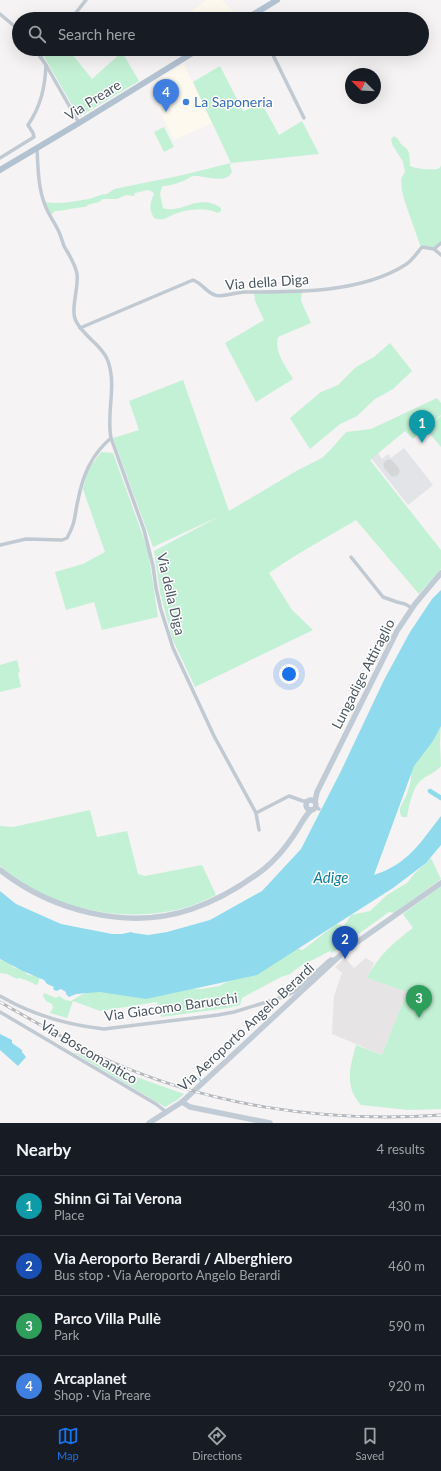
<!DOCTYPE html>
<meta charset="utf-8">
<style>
:root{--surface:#171b24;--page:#242831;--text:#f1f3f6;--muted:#9ea1a6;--line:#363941;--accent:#1a73e8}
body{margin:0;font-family:Lato,sans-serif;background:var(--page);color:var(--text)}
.compass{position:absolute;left:345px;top:68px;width:36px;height:36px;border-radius:50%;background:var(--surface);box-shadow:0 4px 16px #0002;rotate:294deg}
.you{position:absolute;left:289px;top:674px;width:14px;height:14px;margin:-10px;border:3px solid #fff;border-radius:50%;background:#1a73e8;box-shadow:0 0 0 6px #1a73e833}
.badge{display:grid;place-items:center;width:26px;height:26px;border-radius:50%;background:var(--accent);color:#fff;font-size:13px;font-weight:700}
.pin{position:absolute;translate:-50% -33px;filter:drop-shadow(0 1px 2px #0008)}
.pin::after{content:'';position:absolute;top:21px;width:14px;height:12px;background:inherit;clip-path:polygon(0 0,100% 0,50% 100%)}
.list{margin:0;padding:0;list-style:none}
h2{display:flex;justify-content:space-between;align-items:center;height:52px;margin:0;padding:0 16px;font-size:17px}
h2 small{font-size:13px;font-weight:400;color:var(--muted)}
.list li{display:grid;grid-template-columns:26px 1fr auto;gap:12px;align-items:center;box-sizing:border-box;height:60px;padding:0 16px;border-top:1px solid var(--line)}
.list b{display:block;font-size:15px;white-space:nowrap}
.list p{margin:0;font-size:13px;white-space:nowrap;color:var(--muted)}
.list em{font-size:13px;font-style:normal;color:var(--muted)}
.icon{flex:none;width:22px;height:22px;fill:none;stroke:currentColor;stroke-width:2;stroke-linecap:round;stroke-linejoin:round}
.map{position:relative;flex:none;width:441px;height:1123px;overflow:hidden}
.search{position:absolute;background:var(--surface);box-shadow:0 4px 16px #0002;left:12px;right:12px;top:12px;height:44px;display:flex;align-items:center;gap:10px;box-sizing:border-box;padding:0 14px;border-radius:22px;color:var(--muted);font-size:15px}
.sheet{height:292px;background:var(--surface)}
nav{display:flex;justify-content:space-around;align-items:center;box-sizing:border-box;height:56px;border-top:1px solid var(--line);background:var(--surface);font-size:11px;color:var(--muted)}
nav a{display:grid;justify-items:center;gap:2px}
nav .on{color:var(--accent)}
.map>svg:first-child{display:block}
.commercial{fill:#fdf9ef}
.education{fill:#e6e4e5}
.airport{fill:#e2e4e7}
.green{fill:#c3f1d5}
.water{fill:#90daee}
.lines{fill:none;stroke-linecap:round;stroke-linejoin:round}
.stream{stroke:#90daee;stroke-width:1.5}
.canal{stroke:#90daee;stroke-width:4.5}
.taxiway{stroke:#d5d6d8;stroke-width:11}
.street{stroke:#c1cad2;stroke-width:3.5}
.secondary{stroke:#c1cbd6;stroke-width:5.5}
.primary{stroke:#b3c2d1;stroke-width:6}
.rail-casing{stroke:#b5b8bd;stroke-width:3}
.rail{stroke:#fff;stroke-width:1.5;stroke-dasharray:4.5;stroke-linecap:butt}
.shop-dot{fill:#3f7fe0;stroke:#fff;stroke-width:1.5}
.labels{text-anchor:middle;stroke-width:3;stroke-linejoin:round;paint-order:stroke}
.street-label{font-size:14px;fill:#4a5661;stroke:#fff}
.shop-label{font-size:14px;fill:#366cbe;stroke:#fff;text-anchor:start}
.water-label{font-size:15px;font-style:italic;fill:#0c7c9b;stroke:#fff}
</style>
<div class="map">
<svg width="441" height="1123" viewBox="0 0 441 1123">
<rect width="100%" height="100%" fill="#f5f3f3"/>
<g class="commercial">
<polygon points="206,0 222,0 241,19 188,19 185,16"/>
<polygon points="184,64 212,123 174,140 154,100 159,97 152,83"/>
</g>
<polygon class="education" points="345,958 354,968 366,958 374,963 367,978 407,992 382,1055 332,1034 334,996 342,973 335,967"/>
<polygon class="airport" points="404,448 433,485 408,505 371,458 378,453 382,459 388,454 391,458"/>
<g class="green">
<polygon points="45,49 68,49 92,79 122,52 139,81 79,117 42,53"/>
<path d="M220 66 243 111 262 104 279 135 302 121 319 154 231 163 230 166 232 172C225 185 205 175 194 176 190 176 187 180 183 181 179 183 165 187 162 186L160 194 163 208C181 215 198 192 221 208V211L218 213C206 207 190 209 177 213 168 216 164 222 154 218 149 209 149 204 154 194L153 192 148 190 135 193 134 196 126 195 117 199H103L99 202 90 204 85 207C75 207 65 211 55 211L51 215 45 202C60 205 75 201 89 199 96 197 101 194 107 194L114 189 183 175 231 163 193 82Z"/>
<polygon points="164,127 174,147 164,152 154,132"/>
<path d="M394 136 397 138 401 144 407 149 409 153 410 166C416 169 431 170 438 169L441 166V242L433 248 420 245 405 202 402 191 401 179 405 172 403 162 392 144 391 139Z"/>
<path d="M302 289 301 301 311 323 278 337C274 353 286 366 293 379L256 402 225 343 264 320 255 301 254 291Z"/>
<polygon points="390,343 412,371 393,389 375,399 357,416 340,424 310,449 290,418 321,392 338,385 356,367 374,357"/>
<polygon points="183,380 229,511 298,470 322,458 332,448 346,432 371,429 437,398 441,403 441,415 413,439 405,431 370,460 441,550 441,569 419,594 356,520 293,557 269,573 292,610 313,630 195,687 172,638 160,592 154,551 220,516 153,547 113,438 139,430 129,401"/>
<polygon points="441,416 441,447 426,429"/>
<polygon points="101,452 113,453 148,550 158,617 102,630 94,602 66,610 55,572 83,564 105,552 83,489 88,470"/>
<polygon points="17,660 20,672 18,673 21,687 0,692 0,665"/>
<path d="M441 721 440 743 441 766C435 773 427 775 420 781 412 789 409 806 407 817H402L400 813V808L407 794 411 780V772L420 753 433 741Z"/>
<path d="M90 810 97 837 127 831 138 874 145 876 202 865 216 895C207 899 197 904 188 907 125 925 49 910 0 866V826L13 827Z"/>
<polygon points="431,858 441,879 394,913 389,912 332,953 330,951 299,967 290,974 281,977 251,993 242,998 240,1005 228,1008 161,1017 157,1002 100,1011 73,1001 67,1018 50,1013 53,1008 52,1004 46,1001 43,996 44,993 56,998 59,996 65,1000 71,1001 81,995 95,990 180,988 202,989 219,986 294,948 303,950 336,924 344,926 351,915 370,911 387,895 407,883 414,874"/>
<path d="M441 886V1109L409 1110 361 1105C344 1086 350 1067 356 1045L382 1055 407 992 367 978C379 955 393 943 413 928L403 914Z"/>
<path d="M0 960 9 962 13 967 23 970 28 975 40 976 38 984 36 985C29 981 26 980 19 978L17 979 7 974 0 973Z"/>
<polygon points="71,1051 125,1073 184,1094 177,1100 165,1107"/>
</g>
<g class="water">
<path d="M441 590V726L433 741 414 766 374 875C408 864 420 843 441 816V845L426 863 393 888 257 975 146 999 100 992 76 994 69 997 66 994V992L61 989 56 991 53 989 54 987 47 984 44 980 23 971 0 959V891L16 904 61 924 112 934H122L131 932 134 933 148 935 167 932 210 920 262 891 301 849 341 771 384 680 410 632 432 599Z"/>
<polygon points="0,1034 12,1040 12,1043 22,1050 22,1052 26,1057 18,1066 0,1050"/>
</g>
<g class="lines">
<polyline class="stream" points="197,1077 202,1082"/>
<polyline class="canal" points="430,791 441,798"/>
<polyline class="taxiway" points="389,465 394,471"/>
<g class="street">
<polyline points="0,14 19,30"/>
<polyline points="71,19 86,0"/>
<polyline points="35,49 46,65 79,123"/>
<polyline points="270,49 304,118"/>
<polyline points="40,57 47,49"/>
<path d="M37 148C38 167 38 188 45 205 48 214 55 223 59 232 61 236 62 241 64 246 69 255 75 263 77 274 79 287 70 310 76 321 83 336 103 346 108 361 117 387 106 412 111 438L144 530 153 566 156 588 161 610 173 648 214 736 256 813 289 796 303 801H308"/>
<path d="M0 158 34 137 33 133 28 125C41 106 45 87 46 65"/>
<polyline points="434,249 441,255"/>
<path d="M80 328 193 280C203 284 206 292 215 295 221 298 237 292 245 292 296 292 361 293 405 265 412 261 417 253 422 247L434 249 441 243"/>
<path d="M0 545 26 539 62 540 67 538C76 522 74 517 78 500 83 475 91 455 111 438"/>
<polyline points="351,557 383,597 397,602 405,604 412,608"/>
<polyline points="315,807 319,809"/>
<polyline points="256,813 259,830"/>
<path d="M0 996C31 1014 67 1025 104 1029L218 1015 234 1012 286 996 294 992 327 962 331 959 336 960"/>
<polyline points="0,1012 156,1104 166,1112"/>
</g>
<g class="secondary">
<circle cx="311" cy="805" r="5"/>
<polyline points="315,802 317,792 397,631 415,604 441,573"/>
<path d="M0 870C52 911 128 931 192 909 218 900 242 886 264 869 275 860 286 847 294 835 300 826 304 817 311 810"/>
<polyline points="182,1102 190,1107 270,1123"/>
<polyline points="149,1123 182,1102 346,950 441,883"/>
</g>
<g class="primary">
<polyline points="246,19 277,0"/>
<polyline points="0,170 79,123 199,49"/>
</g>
<g class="rail-casing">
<path id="rail" d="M0 1002C33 1021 66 1040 101 1057 207 1106 325 1123 441 1115"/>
</g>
<use href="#rail" class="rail"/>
</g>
<circle class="shop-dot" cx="186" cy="102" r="4"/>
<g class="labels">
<g class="street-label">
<text transform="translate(93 100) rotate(-32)" y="5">Via Preare</text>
<text transform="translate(267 282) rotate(-4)" y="5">Via della Diga</text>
<text transform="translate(171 594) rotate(77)" y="5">Via della Diga</text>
<text transform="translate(363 674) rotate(-63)" y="5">Lungadige Attiraglio</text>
<text transform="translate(171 1007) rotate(-8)" y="5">Via Giacomo Barucchi</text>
<text transform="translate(246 1027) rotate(-43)" y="5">Via Aeroporto Angelo Berardi</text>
<text transform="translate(89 1052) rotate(31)" y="5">Via Boscomantico</text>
</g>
<g class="shop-label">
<text x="194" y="107">La Saponeria</text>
</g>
<g class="water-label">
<text x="331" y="883">Adige</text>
</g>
</g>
</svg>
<svg class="compass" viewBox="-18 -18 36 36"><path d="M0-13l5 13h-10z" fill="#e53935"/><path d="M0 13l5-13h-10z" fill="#9ea1a6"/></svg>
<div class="you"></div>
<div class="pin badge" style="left:422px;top:443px;background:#0f9aa8">1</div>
<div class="pin badge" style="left:345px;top:959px;background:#1a4fb4">2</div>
<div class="pin badge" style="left:419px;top:1018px;background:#2e9e5b">3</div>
<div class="pin badge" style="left:166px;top:112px;background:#3f7fe0">4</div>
<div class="search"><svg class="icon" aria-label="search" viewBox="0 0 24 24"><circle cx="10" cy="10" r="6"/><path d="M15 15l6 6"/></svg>Search here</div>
</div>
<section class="sheet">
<h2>Nearby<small>4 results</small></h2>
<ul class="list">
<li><span class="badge" style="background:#0f9aa8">1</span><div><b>Shinn Gi Tai Verona</b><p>Place</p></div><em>430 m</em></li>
<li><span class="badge" style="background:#1a4fb4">2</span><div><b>Via Aeroporto Berardi / Alberghiero</b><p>Bus stop · Via Aeroporto Angelo Berardi</p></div><em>460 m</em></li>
<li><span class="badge" style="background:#2e9e5b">3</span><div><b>Parco Villa Pullè</b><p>Park</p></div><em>590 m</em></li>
<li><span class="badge" style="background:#3f7fe0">4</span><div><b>Arcaplanet</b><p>Shop · Via Preare</p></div><em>920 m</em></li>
</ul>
</section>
<nav>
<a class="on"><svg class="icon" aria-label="map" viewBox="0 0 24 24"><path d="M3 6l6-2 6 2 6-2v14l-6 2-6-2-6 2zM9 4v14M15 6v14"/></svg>Map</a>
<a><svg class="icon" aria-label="directions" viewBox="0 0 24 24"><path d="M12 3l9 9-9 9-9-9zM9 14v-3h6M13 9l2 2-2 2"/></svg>Directions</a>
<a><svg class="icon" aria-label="saved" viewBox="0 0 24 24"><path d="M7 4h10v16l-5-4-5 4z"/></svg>Saved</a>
</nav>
